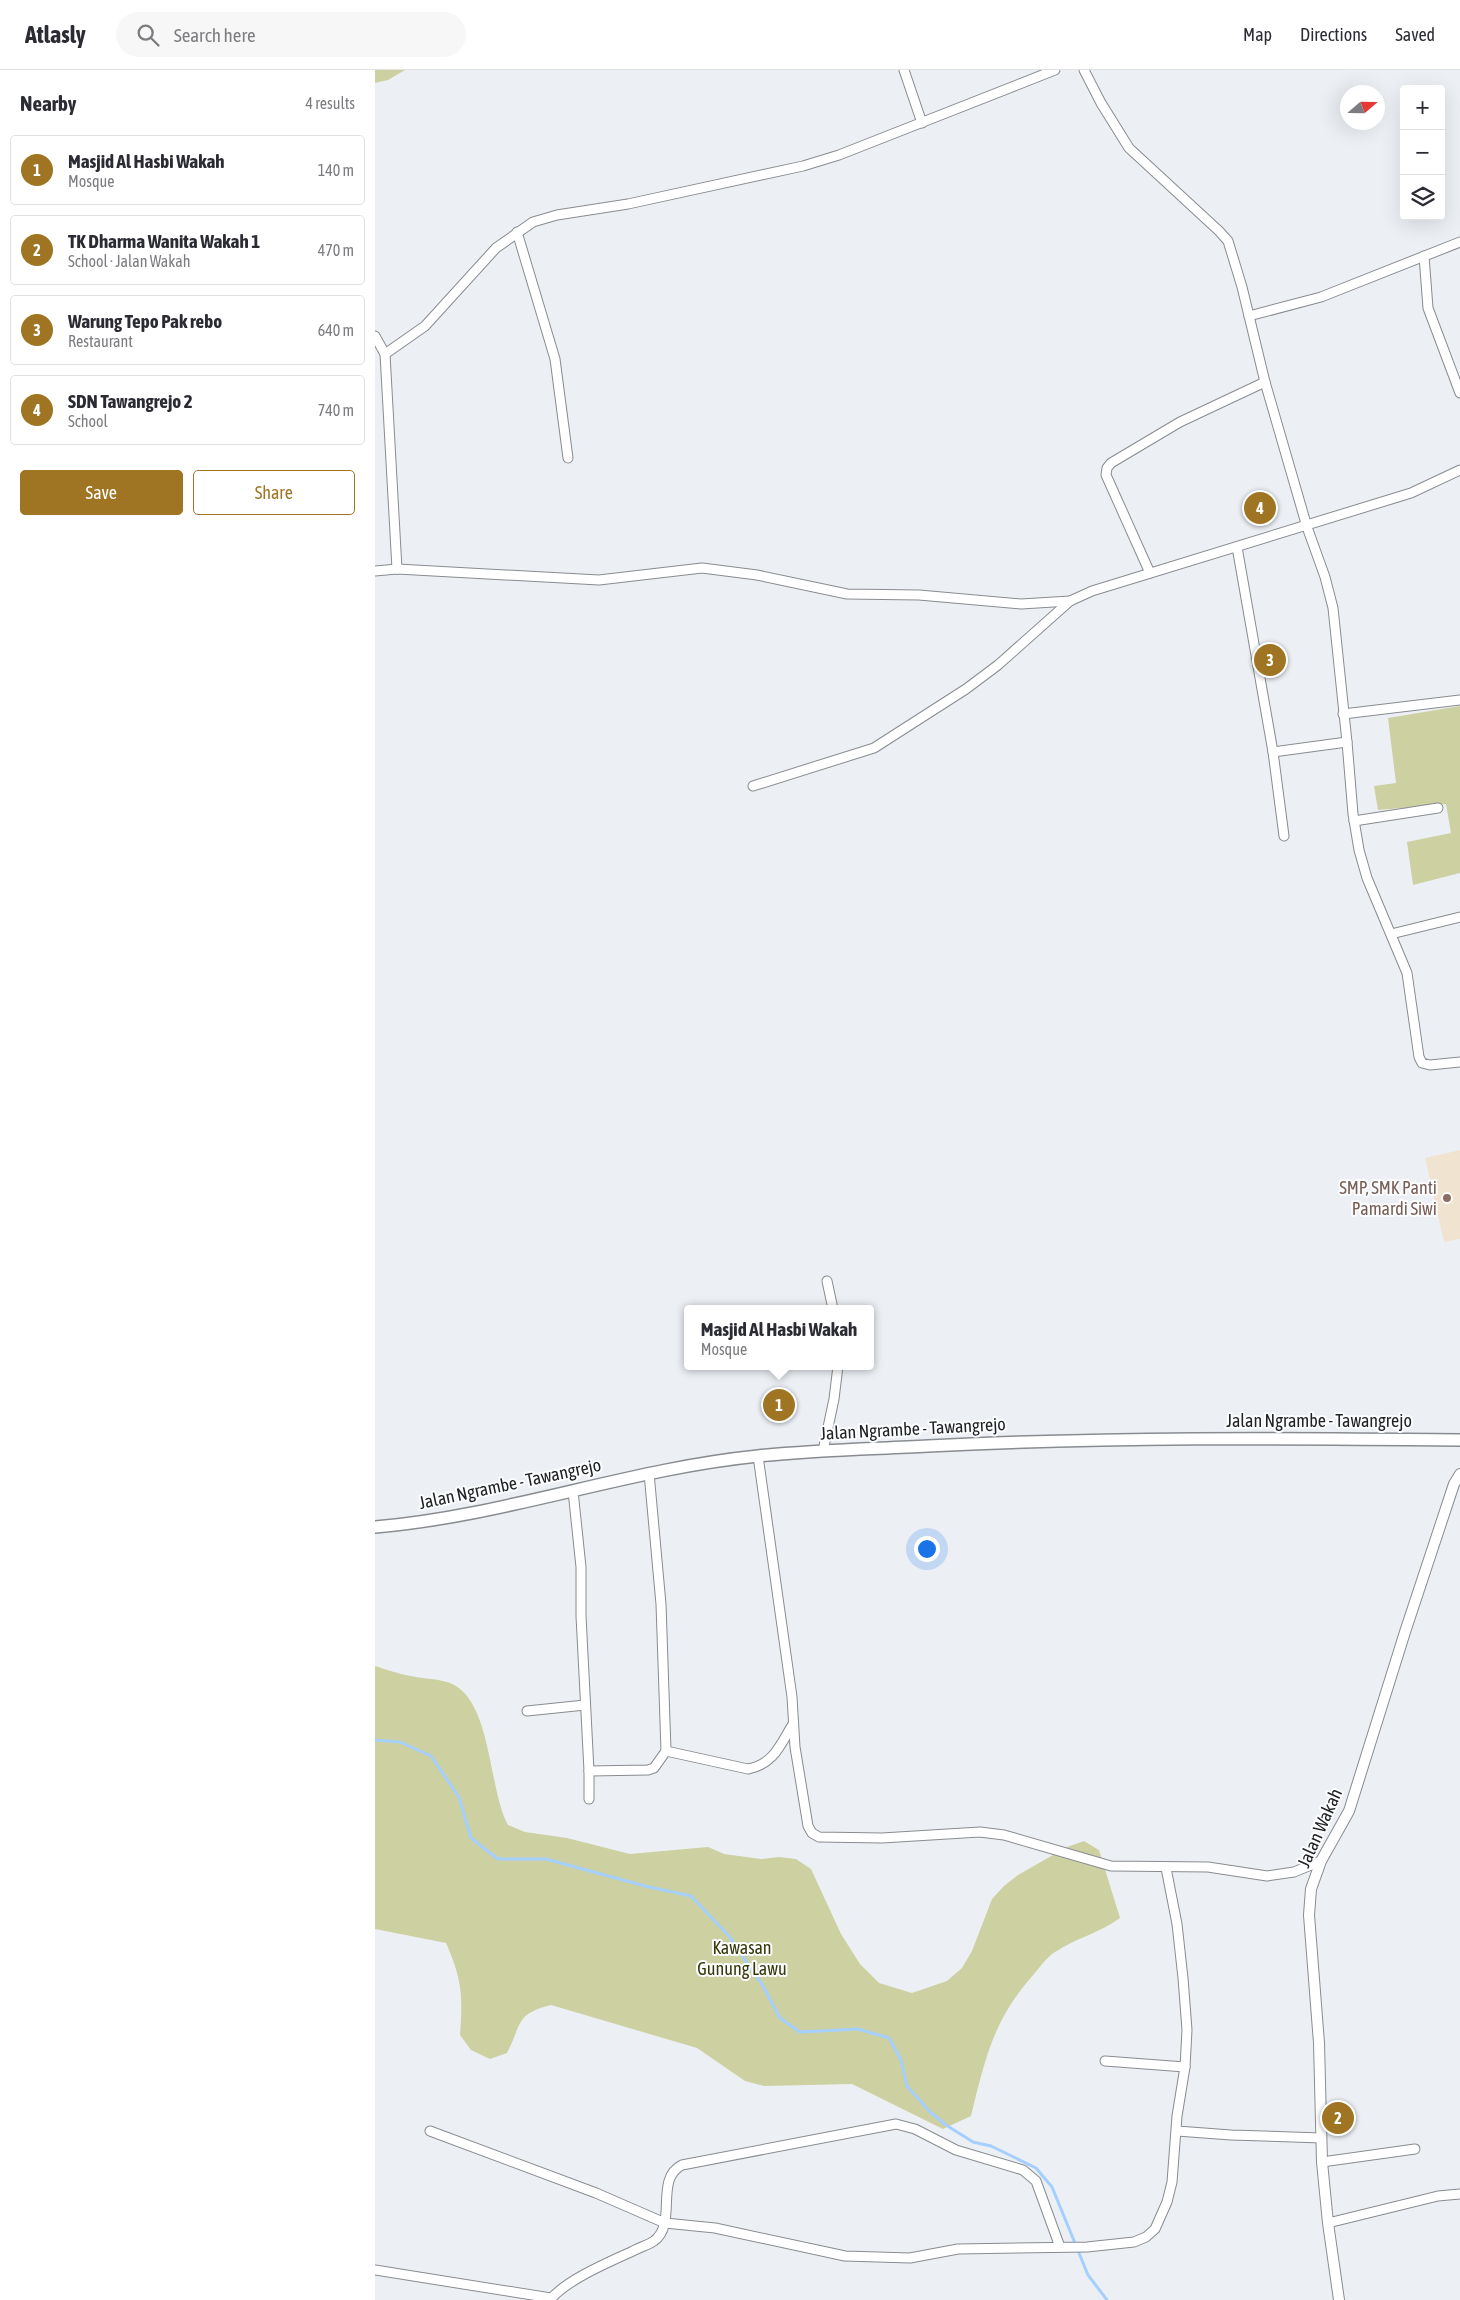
<!DOCTYPE html>
<meta charset="utf-8">
<style>
:root{--surface:#fff;--page:#f7f7f7;--text:#2b2b33;--muted:#7c7c81;--line:#e1e1e2;--accent:#9f7524}
body{margin:0;font-family:"Asap Condensed",sans-serif;background:var(--page);color:var(--text)}
.controls{position:absolute;right:15px;top:15px;display:grid;overflow:hidden;border-radius:5px;box-shadow:0 5px 20px #0002}
.controls button{width:45px;height:45px;display:grid;place-items:center;padding:0;border:0;border-bottom:1px solid var(--line);background:var(--surface);color:var(--text);font:25px sans-serif}
.compass{position:absolute;left:965px;top:15px;width:45px;height:45px;border-radius:50%;background:var(--surface);box-shadow:0 5px 20px #0002;rotate:70deg}
.you{position:absolute;left:551px;top:1478px;width:18px;height:18px;margin:-12px;border:4px solid #fff;border-radius:50%;background:#1a73e8;box-shadow:0 0 0 8px #1a73e833}
.badge{display:grid;place-items:center;width:32px;height:32px;border-radius:50%;background:var(--accent);color:#fff;font-size:16px;font-weight:700}
.pin{position:absolute;translate:-50% -50%;border:2px solid #fff;box-shadow:0 1px 5px #0006}
.popup{position:absolute;left:309px;top:1235px;width:190px;height:65px;box-sizing:border-box;display:grid;place-content:center;border-radius:5px;background:var(--surface);filter:drop-shadow(0 1px 4px #0005);font-size:16px;white-space:nowrap;color:var(--muted)}
.popup b{font-size:19px;color:var(--text)}
.popup::after{content:'';position:absolute;left:50%;top:100%;margin-left:-10px;border:10px solid transparent;border-top-color:var(--surface)}
.list{margin:0;padding:0;list-style:none}
h2{display:flex;justify-content:space-between;align-items:center;height:65px;margin:0;padding:0 20px;font-size:21px}
h2 small{font-size:16px;font-weight:400;color:var(--muted)}
.list li{display:grid;grid-template-columns:32px 1fr auto;gap:15px;align-items:center;box-sizing:border-box;height:70px;margin:0 10px 10px;padding:0 10px;border:1px solid var(--line);border-radius:5px}
.list b{display:block;font-size:19px;white-space:nowrap}
.list p{margin:0;font-size:16px;white-space:nowrap;color:var(--muted)}
.list em{font-size:16px;font-style:normal;color:var(--muted)}
.actions{display:flex;gap:10px;padding:15px 20px}
.actions a{flex:1;padding:11px 0;border:1px solid var(--accent);border-radius:5px;text-align:center;font-size:18px;color:var(--accent)}
.actions .main{background:var(--accent);color:#fff}
.icon{flex:none;width:28px;height:28px;fill:none;stroke:currentColor;stroke-width:2;stroke-linecap:round;stroke-linejoin:round}
.map{position:relative;flex:none;width:1085px;height:2230px;overflow:hidden}
header{display:flex;align-items:center;gap:30px;box-sizing:border-box;height:70px;padding:0 25px;background:var(--surface);border-bottom:1px solid var(--line)}
header strong{font-size:24px}
nav{display:flex;gap:28px;margin-inline-start:auto;font-size:18px}
.search{width:350px;height:45px;background:var(--page);display:flex;align-items:center;gap:12px;box-sizing:border-box;padding:0 18px;border-radius:28px;color:var(--muted);font-size:19px}
main{display:flex}
aside{flex:1;background:var(--surface)}
.map>svg:first-child{display:block}
.education{fill:#f0e4d0}
.green{fill:#cdd0a1}
.lines{fill:none;stroke-linecap:round;stroke-linejoin:round}
.stream{stroke:#a5cffe;stroke-width:3}
.minor-casing{stroke:#888c90;stroke-width:11}
.tertiary-casing{stroke:#888c90;stroke-width:12}
.secondary-casing{stroke:#888c90;stroke-width:14}
.minor{stroke:#fff;stroke-width:9}
.tertiary{stroke:#fff;stroke-width:10}
.secondary{stroke:#fff;stroke-width:11}
.education-dot{fill:#8d6e63;stroke:#fcfdff;stroke-width:2}
.labels{text-anchor:middle;stroke-width:4;stroke-linejoin:round;paint-order:stroke}
.education-label{font-size:18px;fill:#785e54;stroke:#fcfdff;text-anchor:end}
.street-label{font-size:18px;fill:#212224;stroke:#fcfdff}
.park-label{font-size:18px;fill:#373808;stroke:#fcfdff}
</style>
<header>
<strong>Atlasly</strong>
<div class="search"><svg class="icon" aria-label="search" viewBox="0 0 24 24"><circle cx="10" cy="10" r="6"/><path d="M15 15l6 6"/></svg>Search here</div>
<nav><a>Map</a><a>Directions</a><a>Saved</a></nav>
</header>
<main>
<aside>
<h2>Nearby<small>4 results</small></h2>
<ul class="list">
<li><span class="badge">1</span><div><b>Masjid Al Hasbi Wakah</b><p>Mosque</p></div><em>140 m</em></li>
<li><span class="badge">2</span><div><b>TK Dharma Wanita Wakah 1</b><p>School · Jalan Wakah</p></div><em>470 m</em></li>
<li><span class="badge">3</span><div><b>Warung Tepo Pak rebo</b><p>Restaurant</p></div><em>640 m</em></li>
<li><span class="badge">4</span><div><b>SDN Tawangrejo 2</b><p>School</p></div><em>740 m</em></li>
</ul>
<div class="actions"><a class="main">Save</a><a>Share</a></div>
</aside>
<div class="map">
<svg width="1085" height="2230" viewBox="0 0 1085 2230">
<rect width="100%" height="100%" fill="#ecf0f5"/>
<polygon class="education" points="1085,1080 1085,1169 1069,1172 1050,1088"/>
<g class="green">
<polygon points="0,0 30,0 13,10 0,13"/>
<polygon points="1085,636 1085,803 1038,815 1032,772 1076,763 1071,734 1003,740 999,716 1021,713 1013,648"/>
<path d="M0 1596C13 1600 27 1605 41 1607 52 1609 64 1609 75 1613 117 1629 113 1719 133 1755L150 1762 192 1768 255 1784 333 1777 349 1784 386 1789 404 1787 421 1789 436 1799 466 1864 485 1894 504 1913 537 1923 572 1911 587 1898 597 1881 617 1829 629 1816 643 1805 692 1777 709 1771 724 1780 745 1848C723 1864 701 1868 680 1882 672 1887 665 1897 659 1904 618 1950 610 1989 596 2046L568 2059 477 2014 389 2016 370 2011 322 1978 176 1935C140 1944 147 1954 132 1983L115 1989 96 1980 85 1965C88 1926 87 1909 71 1873L0 1859Z"/>
</g>
<g class="lines">
<polyline class="stream" points="0,1670 25,1672 56,1686 84,1727 96,1768 123,1789 171,1789 270,1816 316,1826 354,1866 388,1916 405,1948 425,1962 483,1959 514,1968 526,1990 532,2016 555,2042 571,2055 598,2072 616,2076 661,2098 677,2117 713,2205 732,2230"/>
<g class="minor-casing">
<g id="minor">
<polyline points="529,0 547,53"/>
<polyline points="709,0 726,33 754,78 844,161 853,171 867,217 890,312 932,457 950,507 958,538 972,672 978,744 984,780 992,808 1032,903 1044,987 1047,993 1055,995 1085,992"/>
<polyline points="142,162 180,289 193,388"/>
<polyline points="1049,186 1053,238 1085,323"/>
<polyline points="874,246 946,227 1085,172"/>
<polyline points="0,266 10,284 22,499"/>
<polyline points="10,284 50,256 121,178 158,152 182,145 253,134 428,96 464,85 680,0"/>
<polyline points="862,477 898,682 909,766"/>
<polyline points="0,501 22,499 224,510 327,498 382,505 472,524 544,525 646,534 695,531"/>
<polyline points="775,503 731,405 732,398 736,393 805,352 890,312"/>
<polyline points="968,644 1085,630"/>
<polyline points="898,682 972,672"/>
<polyline points="378,716 499,678 591,619 623,595 695,531 717,521 1036,423 1085,400"/>
<polyline points="979,751 1063,738"/>
<polyline points="1016,864 1085,847"/>
<polyline points="452,1211 458,1239"/>
<polyline points="448,1381 459,1329 463,1296"/>
<polyline points="383,1386 417,1627 420,1677 433,1756 437,1763 444,1767 507,1768 605,1762 629,1765 736,1796 833,1797 892,1806 919,1802 946,1791"/>
<polyline points="198,1421 206,1497 206,1546 214,1701 273,1700 279,1698 291,1681 286,1534 274,1403"/>
<polyline points="152,1641 210,1635"/>
<path d="M291 1681 373 1699C399 1694 405 1675 418 1654"/>
<polyline points="214,1701 214,1729"/>
<polyline points="730,1991 810,1997"/>
<polyline points="55,2061 221,2123 290,2153 340,2158 470,2186 535,2188 583,2179 712,2177 759,2172 771,2167 780,2159 792,2132 797,2112 802,2046 810,1997 812,1960 808,1908 802,1854 791,1798"/>
<polyline points="802,2061 856,2065 946,2068"/>
<polyline points="947,2092 1040,2079"/>
<polyline points="953,2153 1063,2126 1085,2124"/>
<polyline points="0,2200 176,2228"/>
<path d="M175 2230C191 2210 234 2192 258 2181 265 2177 273 2175 279 2171 303 2153 279 2109 307 2095L521 2054 540 2059 581 2080 648 2100 661 2111 685 2177"/>
</g>
</g>
<g class="tertiary-casing">
<polyline id="tertiary" points="964,2230 953,2153 947,2092 944,1973 934,1845 936,1819 946,1791 974,1741 1030,1562 1079,1414 1085,1404"/>
</g>
<g class="secondary-casing">
<path id="secondary" d="M0 1457C130 1446 253 1399 383 1386 439 1380 496 1379 553 1376 730 1367 908 1368 1085 1370"/>
</g>
<use href="#minor" class="minor"/>
<use href="#tertiary" class="tertiary"/>
<use href="#secondary" class="secondary"/>
</g>
<circle class="education-dot" cx="1072" cy="1128" r="5"/>
<g class="labels">
<g class="education-label">
<text x="1062" y="1124">SMP, SMK Panti<tspan x="1062" dy="21">Pamardi Siwi</tspan></text>
</g>
<g class="street-label">
<text x="944" y="1357">Jalan Ngrambe - Tawangrejo</text>
<text transform="translate(538 1359) rotate(-3)" y="6">Jalan Ngrambe - Tawangrejo</text>
<text transform="translate(135 1414) rotate(-12)" y="6">Jalan Ngrambe - Tawangrejo</text>
<text transform="translate(945 1758) rotate(-66)" y="6">Jalan Wakah</text>
</g>
<g class="park-label">
<text x="367" y="1884">Kawasan<tspan x="367" dy="21">Gunung Lawu</tspan></text>
</g>
</g>
</svg>
<div class="controls">
<button>+</button>
<button>−</button>
<button><svg class="icon" aria-label="layers" viewBox="0 0 24 24"><path d="M12 4l9 5-9 5-9-5zM3 14l9 5 9-5"/></svg></button>
</div>
<svg class="compass" viewBox="-18 -18 36 36"><path d="M0-13l5 13h-10z" fill="#e53935"/><path d="M0 13l5-13h-10z" fill="#7c7c81"/></svg>
<div class="you"></div>
<div class="pin badge" style="left:404px;top:1335px">1</div>
<div class="popup"><b>Masjid Al Hasbi Wakah</b>Mosque</div>
<div class="pin badge" style="left:963px;top:2048px">2</div>
<div class="pin badge" style="left:895px;top:590px">3</div>
<div class="pin badge" style="left:885px;top:438px">4</div>
</div>
</main>
